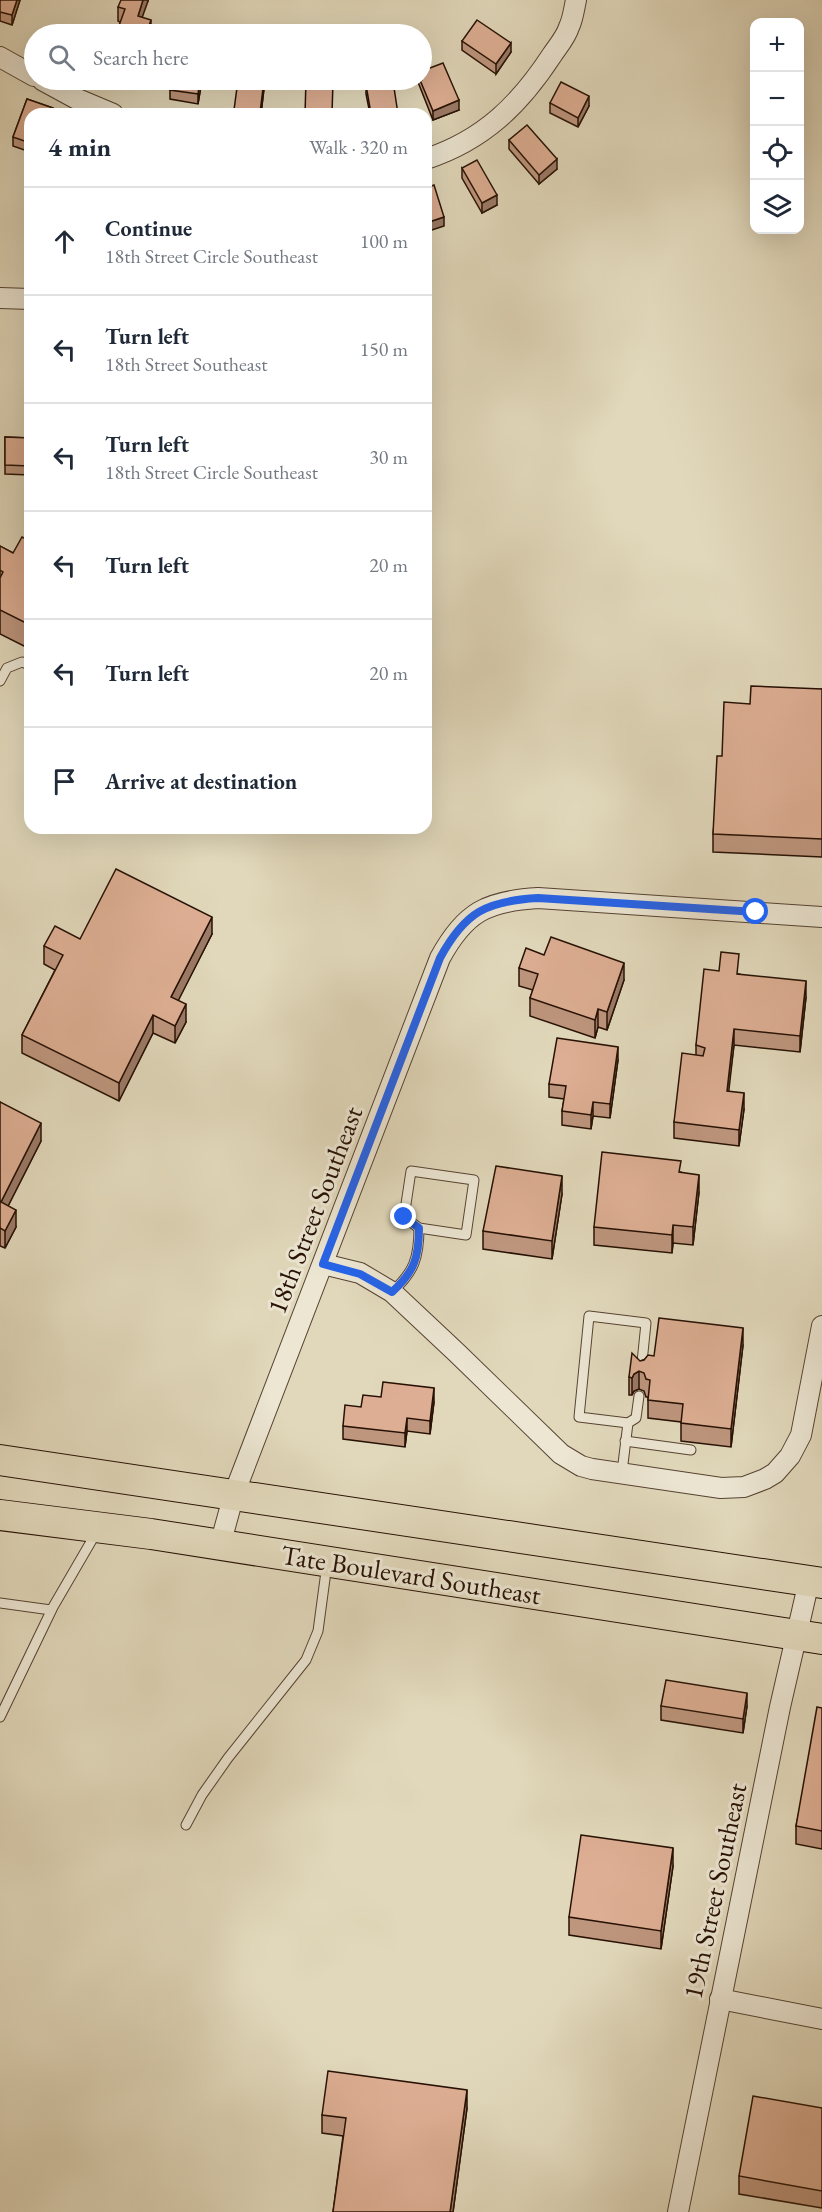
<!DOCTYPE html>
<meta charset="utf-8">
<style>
:root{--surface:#fff;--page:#f6f6f7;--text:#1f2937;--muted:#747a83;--line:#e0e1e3}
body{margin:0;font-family:"EB Garamond",serif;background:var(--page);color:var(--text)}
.controls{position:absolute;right:18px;top:18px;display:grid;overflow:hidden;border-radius:12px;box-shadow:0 6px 24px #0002}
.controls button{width:54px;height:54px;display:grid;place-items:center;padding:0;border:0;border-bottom:2px solid var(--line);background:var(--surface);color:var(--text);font:30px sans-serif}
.stop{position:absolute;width:18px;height:18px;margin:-14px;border:4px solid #2563eb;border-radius:50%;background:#fff}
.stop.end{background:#2563eb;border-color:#fff;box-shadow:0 2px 6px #0008}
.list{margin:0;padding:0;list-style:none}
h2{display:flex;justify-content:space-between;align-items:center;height:78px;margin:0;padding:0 24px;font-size:26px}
h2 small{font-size:20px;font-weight:400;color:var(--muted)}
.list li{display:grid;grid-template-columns:39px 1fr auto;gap:18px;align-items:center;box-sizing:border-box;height:108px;padding:0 24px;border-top:2px solid var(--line)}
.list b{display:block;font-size:22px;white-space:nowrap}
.list p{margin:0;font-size:20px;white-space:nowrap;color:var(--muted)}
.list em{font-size:20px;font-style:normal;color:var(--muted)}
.icon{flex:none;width:33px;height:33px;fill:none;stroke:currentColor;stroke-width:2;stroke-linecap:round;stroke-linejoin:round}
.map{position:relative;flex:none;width:822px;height:2212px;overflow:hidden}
.search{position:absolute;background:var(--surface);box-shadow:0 6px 24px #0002;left:24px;top:24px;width:408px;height:66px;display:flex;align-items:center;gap:15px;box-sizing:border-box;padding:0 21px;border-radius:33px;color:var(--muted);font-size:22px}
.panel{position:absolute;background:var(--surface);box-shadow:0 6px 24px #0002;left:24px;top:108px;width:408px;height:726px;border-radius:18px}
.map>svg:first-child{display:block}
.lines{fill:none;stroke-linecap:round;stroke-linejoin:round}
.lane-casing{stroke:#564332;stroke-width:11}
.street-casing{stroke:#564332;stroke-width:22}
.primary-casing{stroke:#271104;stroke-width:32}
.lane{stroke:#ece6d3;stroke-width:9}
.street{stroke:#ece6d3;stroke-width:20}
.primary{stroke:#e1d8bb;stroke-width:30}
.wall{fill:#be967e;stroke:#271104;stroke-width:1.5}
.shaded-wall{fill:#9b7a67;stroke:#271104;stroke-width:1.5}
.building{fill:#ddae93;stroke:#271104;stroke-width:1.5}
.route{stroke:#2563eb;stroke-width:8}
.labels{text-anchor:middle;stroke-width:6;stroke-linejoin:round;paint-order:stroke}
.street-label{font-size:27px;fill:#271104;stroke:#ece6d3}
</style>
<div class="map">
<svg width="822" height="2212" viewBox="0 0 822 2212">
<rect width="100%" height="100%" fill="#e1d8bb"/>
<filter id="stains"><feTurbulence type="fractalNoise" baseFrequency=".00333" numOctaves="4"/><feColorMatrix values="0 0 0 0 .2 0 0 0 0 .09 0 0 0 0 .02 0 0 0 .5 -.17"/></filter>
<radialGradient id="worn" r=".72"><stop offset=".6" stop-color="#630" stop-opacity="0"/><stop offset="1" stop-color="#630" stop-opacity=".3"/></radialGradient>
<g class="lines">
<g class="lane-casing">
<g id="lane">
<polyline points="0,681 7,668 22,662 30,665"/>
<polygon points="411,1171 474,1180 466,1235 419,1228 404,1217"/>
<path d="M392 1292C414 1272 419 1258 419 1228"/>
<polyline points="628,1423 636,1418 639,1396"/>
<polyline points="625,1441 691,1450"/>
<polyline points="622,1472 628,1423 579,1417 589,1316 646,1323 641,1372"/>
<polyline points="0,1603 51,1610"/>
<polyline points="0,1717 53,1607 96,1533"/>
<polyline points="186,1825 202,1795 228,1758 306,1660 318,1631 327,1564"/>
</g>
</g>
<g class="street-casing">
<g id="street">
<polyline points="0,57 34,76"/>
<polyline points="42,80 75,98 113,114"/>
<path d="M426 159C484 140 520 104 552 55 558 46 566 37 569 27 573 19 574 9 576 0"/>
<polyline points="0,298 30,299"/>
<polyline points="323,1264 360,1273 392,1292 457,1353 561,1454 581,1466 592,1469 721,1488 744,1487 765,1479 775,1473 790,1456 801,1435 822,1326"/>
<path d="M220 1545 234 1494 440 958C465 912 487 901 538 898L822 917"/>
<polyline points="720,1999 822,2019"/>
<polyline points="678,2212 780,1707 809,1581"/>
</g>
</g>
<g class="primary-casing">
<g id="primary">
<polyline points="0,1460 822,1583"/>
<polyline points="0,1515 151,1534 822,1639"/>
</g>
</g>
<use href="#lane" class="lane"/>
<use href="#street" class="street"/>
<use href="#primary" class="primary"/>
</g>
<g class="wall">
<polygon points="0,0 20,0 12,25 0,21"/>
<polygon points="148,0 148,1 120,22 118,21 118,7"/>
<polygon points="462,41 511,52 496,74 462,50"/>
<polygon points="123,80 135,80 134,83"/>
<polygon points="202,80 198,104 170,99 170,90"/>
<polygon points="265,80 261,114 234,114 234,110"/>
<polygon points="418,80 422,80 459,110 433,120 418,82"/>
<polygon points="366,85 398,114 370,114 366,94"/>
<polygon points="27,99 53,108 53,114 30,114 30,152 13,146 13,137"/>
<polygon points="550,103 589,106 578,127 550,113"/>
<polygon points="509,140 557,169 539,184 509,149"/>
<polygon points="462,168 497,205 482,213 462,178"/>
<polygon points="26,319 30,319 30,377 25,377"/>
<polygon points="5,437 30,438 30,475 5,474"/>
<polygon points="30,541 30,649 0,634 0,546 13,553"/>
<polygon points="822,689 822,857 713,852 713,834 722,756 750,704"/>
<polygon points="212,934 178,1000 186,1022 175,1043 153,1033 119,1101 22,1053 22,1035 55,970 44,964 44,946 80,939"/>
<polygon points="519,968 624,980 607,1030 598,1027 595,1038 530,1016 530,998 533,990 519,986"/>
<polygon points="719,971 739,974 806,997 800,1052 734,1045 728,1091 744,1109 739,1146 674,1138 674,1122 696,1055 696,1045"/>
<polygon points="618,1060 610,1118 593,1116 591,1129 562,1125 562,1111 564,1099 549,1097 549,1084"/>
<polygon points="0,1102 41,1141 8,1206 16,1227 5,1248 0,1246"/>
<polygon points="681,1172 699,1192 693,1245 673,1243 672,1253 594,1245 594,1227"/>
<polygon points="562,1194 552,1259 483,1249 483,1231"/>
<polygon points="743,1345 731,1447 681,1441 681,1422 648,1418 648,1397 646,1397 644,1391 639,1389 634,1391 632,1395 629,1395 629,1377 640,1361 654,1356"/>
<polygon points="434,1402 430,1434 407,1431 405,1447 343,1439 343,1426 361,1407"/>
<polygon points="661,1706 747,1706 743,1733 661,1720"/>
<polygon points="822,1708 822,1849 796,1844 796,1826"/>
<polygon points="673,1866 661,1949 569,1935 569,1917"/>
<polygon points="467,2108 453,2212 333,2212 343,2136 322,2133 322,2115"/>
<polygon points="822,2108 822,2208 739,2194 739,2176"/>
</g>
<g class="shaded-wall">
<polygon points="17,0 20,0 12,25 12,15"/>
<polygon points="143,0 148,0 148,1 138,29 138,16"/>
<polygon points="151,20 151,34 146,34"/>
<polygon points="511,43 511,52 496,74 496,64"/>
<polygon points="200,80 202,80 198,104 198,94"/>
<polygon points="264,80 265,80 261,114 260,114"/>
<polygon points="589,96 589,106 578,127 578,118"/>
<polygon points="459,100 459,110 433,120 433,111"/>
<polygon points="557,159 557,169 539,184 539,175"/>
<polygon points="497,195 497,205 482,213 482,203"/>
<polygon points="444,217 444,226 426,232 426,223"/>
<polygon points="212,917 212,934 171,1015 171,997"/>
<polygon points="624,963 624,980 607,1030 607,1012"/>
<polygon points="806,981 806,997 800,1052 800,1036"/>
<polygon points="186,1004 186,1022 175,1043 175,1026"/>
<polygon points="598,1009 598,1027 595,1038 595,1020"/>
<polygon points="153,1015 153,1033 119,1101 119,1083"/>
<polygon points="734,1029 734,1045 727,1107 727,1091"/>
<polygon points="618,1047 618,1060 610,1118 610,1104"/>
<polygon points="744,1093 744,1109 739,1146 739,1130"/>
<polygon points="593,1102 593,1116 591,1129 591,1115"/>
<polygon points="41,1123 41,1141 1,1220 1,1202"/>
<polygon points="699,1175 699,1192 693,1245 693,1227"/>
<polygon points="562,1176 562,1194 552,1259 552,1241"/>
<polygon points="16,1210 16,1227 5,1248 5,1231"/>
<polygon points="673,1225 673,1243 672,1253 672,1235"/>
<polygon points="743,1328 743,1345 731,1447 731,1429"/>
<polygon points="639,1371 639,1389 634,1391 632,1395 632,1378 634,1374"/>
<polygon points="434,1388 434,1402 430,1434 430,1421"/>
<polygon points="407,1418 407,1431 405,1447 405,1433"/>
<polygon points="747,1693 747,1706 743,1733 743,1719"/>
<polygon points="673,1848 673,1866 661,1949 661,1931"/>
<polygon points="467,2090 467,2108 453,2212 450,2212"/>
</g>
<g class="building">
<polygon points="0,0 17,0 12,15 0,12"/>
<polygon points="121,0 143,0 138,16 151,20 146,34 116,34 125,9 118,7"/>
<polygon points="477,20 511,43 496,64 462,41"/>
<polygon points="443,63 459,100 433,111 420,80 422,80 422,71"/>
<polygon points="172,80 200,80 198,94 170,90"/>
<polygon points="238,80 264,80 260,113 234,110"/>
<polygon points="306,80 333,81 332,114 305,114"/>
<polygon points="393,81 398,114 371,114 366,85"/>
<polygon points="561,82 589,96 578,118 550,103"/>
<polygon points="27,99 53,108 51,114 30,114 30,143 13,137"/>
<polygon points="527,125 557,159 539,175 509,140"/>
<polygon points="477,160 497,195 482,203 462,168"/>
<polygon points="434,185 444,217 426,223 426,188"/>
<polygon points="26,319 30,319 30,368 25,368"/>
<polygon points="5,437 30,438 30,466 5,465"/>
<polygon points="22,537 30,541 30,625 0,610 0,578 3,572 0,570 0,546 13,553"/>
<polygon points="751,686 822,689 822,839 713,834 717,756 722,756 724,702 750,704"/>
<polygon points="116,869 212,917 171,997 186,1004 175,1026 153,1015 119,1083 22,1035 63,955 44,946 55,926 80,939"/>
<polygon points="551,937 624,963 607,1012 598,1009 595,1020 530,998 538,974 519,968 526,948 544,955"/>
<polygon points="721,952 739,954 737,974 806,981 800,1036 734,1029 727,1091 744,1093 739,1130 674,1122 682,1053 703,1056 705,1048 696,1045 704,969 719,971"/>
<polygon points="557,1038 618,1047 610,1104 593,1102 591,1115 562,1111 566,1086 549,1084"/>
<polygon points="0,1102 41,1123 1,1202 16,1210 5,1231 0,1228"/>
<polygon points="602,1152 681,1161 679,1172 699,1175 693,1227 673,1225 672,1235 594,1227"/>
<polygon points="496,1166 562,1176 552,1241 483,1231"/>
<polygon points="659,1318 743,1328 731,1429 681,1423 683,1404 648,1400 650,1380 646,1379 644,1373 639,1371 634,1374 632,1378 629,1377 632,1353 640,1361 644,1360 648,1355 654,1356"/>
<polygon points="383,1382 434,1388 430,1421 407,1418 405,1433 343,1426 345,1405 361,1407 363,1395 381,1397"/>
<polygon points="666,1680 747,1693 743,1719 661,1706"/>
<polygon points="817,1707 822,1708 822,1831 796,1826"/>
<polygon points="581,1835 673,1848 661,1931 569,1917"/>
<polygon points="328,2071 467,2090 450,2212 333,2212 346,2118 322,2115"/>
<polygon points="753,2096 822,2108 822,2191 739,2176"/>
</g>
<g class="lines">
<path class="route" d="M404 1217 419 1228C419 1258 414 1272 392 1292L360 1274 323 1264 440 958C465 912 486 901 538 898L756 912"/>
</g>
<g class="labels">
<g class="street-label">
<text transform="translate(315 1210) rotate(-69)" y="9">18th Street Southeast</text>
<text transform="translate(411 1575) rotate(9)" y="9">Tate Boulevard Southeast</text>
<text transform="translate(715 1891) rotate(-78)" y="9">19th Street Southeast</text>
</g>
</g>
<rect width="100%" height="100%" filter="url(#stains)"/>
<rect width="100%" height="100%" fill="url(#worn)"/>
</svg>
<div class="controls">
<button>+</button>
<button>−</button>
<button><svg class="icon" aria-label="locate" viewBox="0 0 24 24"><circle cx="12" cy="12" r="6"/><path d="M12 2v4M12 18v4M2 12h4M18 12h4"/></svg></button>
<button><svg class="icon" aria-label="layers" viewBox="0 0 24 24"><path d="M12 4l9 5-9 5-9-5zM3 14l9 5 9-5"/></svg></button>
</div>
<div class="stop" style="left:756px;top:912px"></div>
<div class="stop end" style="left:404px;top:1217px"></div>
<div class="search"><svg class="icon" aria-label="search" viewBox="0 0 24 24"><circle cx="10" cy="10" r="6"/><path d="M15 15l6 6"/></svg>Search here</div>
<section class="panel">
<h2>4 min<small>Walk · 320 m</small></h2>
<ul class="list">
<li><svg class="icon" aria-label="ahead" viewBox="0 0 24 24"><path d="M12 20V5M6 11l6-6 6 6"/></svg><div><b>Continue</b><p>18th Street Circle Southeast</p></div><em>100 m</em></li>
<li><svg class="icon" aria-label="left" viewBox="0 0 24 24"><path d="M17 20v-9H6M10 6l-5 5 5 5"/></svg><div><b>Turn left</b><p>18th Street Southeast</p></div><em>150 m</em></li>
<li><svg class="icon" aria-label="left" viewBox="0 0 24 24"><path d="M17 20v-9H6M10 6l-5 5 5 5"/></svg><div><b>Turn left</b><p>18th Street Circle Southeast</p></div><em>30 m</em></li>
<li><svg class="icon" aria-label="left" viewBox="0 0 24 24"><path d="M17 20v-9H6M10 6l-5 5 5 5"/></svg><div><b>Turn left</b></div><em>20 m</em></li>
<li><svg class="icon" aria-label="left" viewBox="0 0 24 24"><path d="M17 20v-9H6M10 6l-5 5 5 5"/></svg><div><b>Turn left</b></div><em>20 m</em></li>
<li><svg class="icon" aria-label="arrive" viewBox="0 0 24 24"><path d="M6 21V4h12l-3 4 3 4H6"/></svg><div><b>Arrive at destination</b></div></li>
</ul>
</section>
</div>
